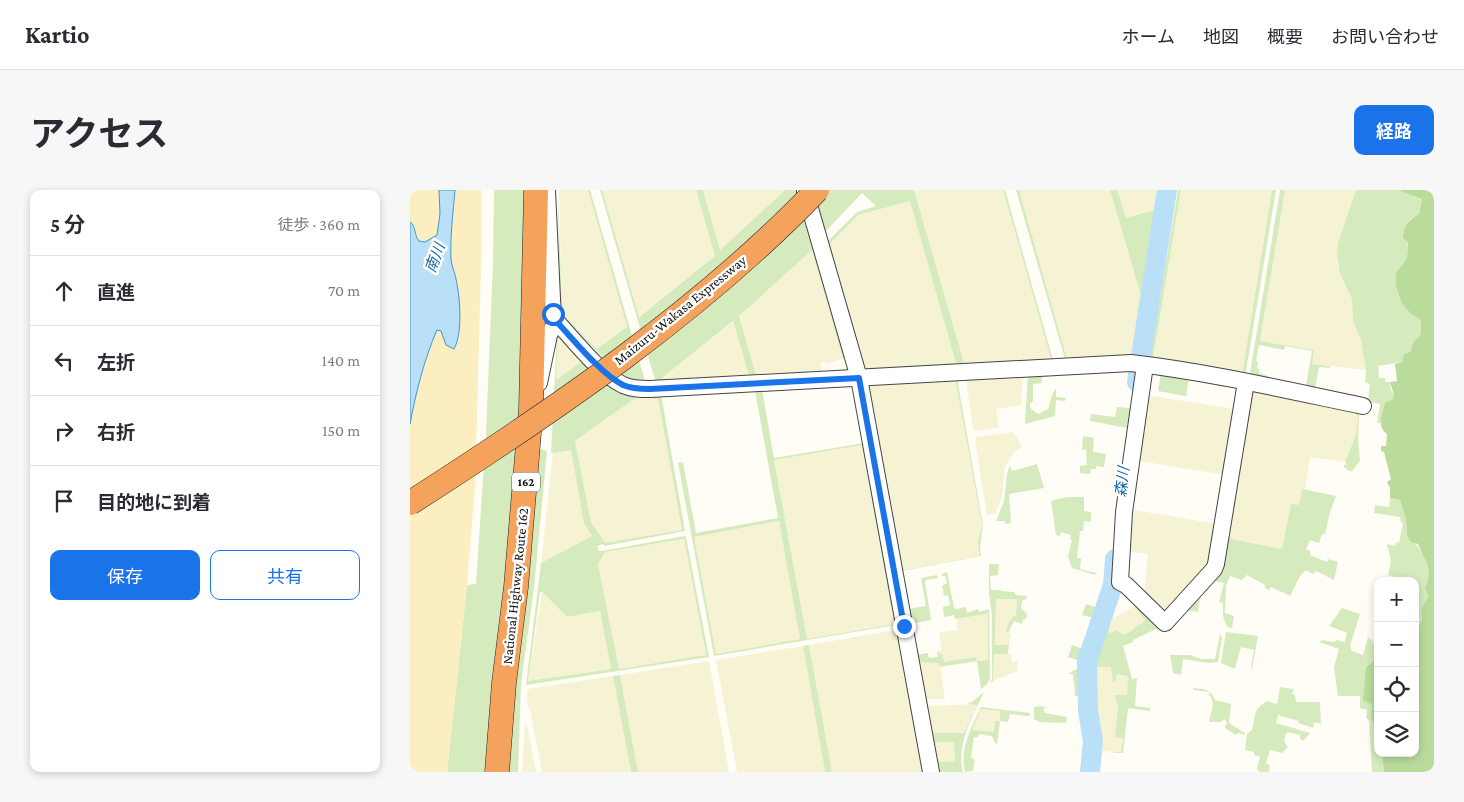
<!DOCTYPE html>
<html lang="ja">
<meta charset="utf-8">
<style>
:root{--surface:#fff;--page:#f7f7f7;--text:#2b2b33;--muted:#7c7c81;--line:#e1e1e2;--accent:#1a73e8}
body{margin:0;font-family:"Crimson Pro","Noto Sans JP",serif;background:var(--page);color:var(--text)}
.controls{position:absolute;right:15px;bottom:15px;display:grid;overflow:hidden;border-radius:10px;box-shadow:0 2px 8px #0003}
.controls button{width:45px;height:45px;display:grid;place-items:center;padding:0;border:0;border-bottom:1px solid var(--line);background:var(--surface);color:var(--text);font:25px sans-serif}
.stop{position:absolute;width:15px;height:15px;margin:-11px;border:4px solid #1a73e8;border-radius:50%;background:#fff}
.stop.end{background:#1a73e8;border-color:#fff;box-shadow:0 1px 5px #0008}
.list{margin:0;padding:0;list-style:none}
h2{display:flex;justify-content:space-between;align-items:center;height:65px;margin:0;padding:0 20px;font-size:21px}
h2 small{font-size:16px;font-weight:400;color:var(--muted)}
.list li{display:grid;grid-template-columns:32px 1fr auto;gap:15px;align-items:center;box-sizing:border-box;height:70px;padding:0 20px;border-top:1px solid var(--line)}
.list b{display:block;font-size:19px;white-space:nowrap}
.list em{font-size:16px;font-style:normal;color:var(--muted)}
.actions{display:flex;gap:10px;padding:15px 20px}
.actions a{flex:1;padding:11px 0;border:1px solid var(--accent);border-radius:10px;text-align:center;font-size:18px;color:var(--accent)}
.actions .main{background:var(--accent);color:#fff}
.icon{flex:none;width:28px;height:28px;fill:none;stroke:currentColor;stroke-width:2;stroke-linecap:round;stroke-linejoin:round}
.map{position:relative;flex:none;width:1024px;height:582px;overflow:hidden;border-radius:10px}
header{display:flex;align-items:center;gap:30px;box-sizing:border-box;height:70px;padding:0 25px;background:var(--surface);border-bottom:1px solid var(--line)}
header strong{font-size:24px}
nav{display:flex;gap:28px;margin-inline-start:auto;font-size:18px}
.intro{display:flex;align-items:center;justify-content:space-between;box-sizing:border-box;height:120px;padding:0 30px}
h1{margin:0;font-size:35px}
.button{padding:12px 22px;border-radius:10px;background:var(--accent);color:#fff;font-size:18px;font-weight:700}
main{display:flex;gap:30px;padding:0 30px}
aside{flex:1;background:var(--surface);border-radius:10px;box-shadow:0 2px 8px #0003}
.map>svg:first-child{display:block}
.farmland{fill:#f6f3d4}
.green{fill:#d5ebbd;fill-rule:evenodd}
.forest{fill:#b9dc9c}
.sand{fill:#fbeec1}
.water{fill:#b9e0f7;stroke:#3f96cf}
.lines{fill:none;stroke-linecap:round;stroke-linejoin:round}
.river{stroke:#b9e0f7;stroke-width:20}
.minor-casing{stroke:#444;stroke-width:18}
.highway-casing{stroke:#222;stroke-width:25}
.minor{stroke:#fff;stroke-width:16}
.highway{stroke:#f5a25d;stroke-width:24}
.highway-bridge-casing{stroke:#222;stroke-width:25;stroke-linecap:butt}
.highway-bridge{stroke:#f5a25d;stroke-width:24}
.route{stroke:#1a73e8;stroke-width:6}
.labels{text-anchor:middle;stroke-width:5;stroke-linejoin:round;paint-order:stroke}
.shield{fill:#fff;stroke:#585858;stroke-width:1}
.shield-label{font-size:12px;font-weight:bold;fill:#111}
.street-label{font-size:14px;fill:#111;stroke:#fff}
.water-label{font-size:15px;font-style:italic;fill:#1768a6;stroke:#fff}
</style>
<header>
<strong>Kartio</strong>
<nav><a>ホーム</a><a>地図</a><a>概要</a><a>お問い合わせ</a></nav>
</header>
<div class="intro"><h1>アクセス</h1><a class="button">経路</a></div>
<main>
<aside>
<h2>5 分<small>徒歩 · 360 m</small></h2>
<ul class="list">
<li><svg class="icon" aria-label="ahead" viewBox="0 0 24 24"><path d="M12 20V5M6 11l6-6 6 6"/></svg><div><b>直進</b></div><em>70 m</em></li>
<li><svg class="icon" aria-label="left" viewBox="0 0 24 24"><path d="M17 20v-9H6M10 6l-5 5 5 5"/></svg><div><b>左折</b></div><em>140 m</em></li>
<li><svg class="icon" aria-label="right" viewBox="0 0 24 24"><path d="M7 20v-9h11M14 6l5 5-5 5"/></svg><div><b>右折</b></div><em>150 m</em></li>
<li><svg class="icon" aria-label="arrive" viewBox="0 0 24 24"><path d="M6 21V4h12l-3 4 3 4H6"/></svg><div><b>目的地に到着</b></div></li>
</ul>
<div class="actions"><a class="main">保存</a><a>共有</a></div>
</aside>
<div class="map">
<svg width="1024" height="582" viewBox="0 0 1024 582">
<rect width="100%" height="100%" fill="#fffdf5"/>
<g class="farmland">
<polygon points="149,0 178,0 217,137 187,159 153,125 152,121"/>
<polygon points="192,0 286,0 305,66 228,127"/>
<polygon points="293,0 375,0 310,60"/>
<polygon points="504,0 593,0 641,169 554,173"/>
<polygon points="609,0 700,0 732,109 723,166 657,169"/>
<polygon points="707,0 751,0 748,19 715,28"/>
<polygon points="771,0 862,0 832,185 743,169"/>
<polygon points="875,0 946,0 928,53 927,72 942,109 943,132 951,150 956,180 901,174 903,160 850,151"/>
<polygon points="500,11 547,173 455,178 420,54 448,25"/>
<polygon points="402,60 433,169 415,174 415,172 410,173 412,181 346,185 329,126"/>
<polygon points="324,131 339,185 253,190 252,188"/>
<polygon points="151,146 174,170 146,190 148,147"/>
<polygon points="613,183 611,215 586,219 589,237 566,241 563,240 556,188"/>
<polygon points="545,188 572,335 568,360 569,366 495,380 492,378 459,195 462,193"/>
<polygon points="840,200 943,219 948,226 946,245 935,272 900,267 895,300 892,300 889,316 881,315 872,359 816,348"/>
<polygon points="735,205 826,219 815,285 724,270"/>
<polygon points="227,207 245,207 248,209 272,340 195,354 181,332 165,251"/>
<polygon points="603,242 612,256 604,263 595,277 592,307 585,324 577,325 565,250 567,247"/>
<polygon points="452,255 484,434 397,449 364,270"/>
<polygon points="161,259 174,332 182,346 131,373 143,263"/>
<polygon points="718,319 807,334 800,374 754,427 734,406 738,364 716,361"/>
<polygon points="369,331 391,449 306,464 283,347"/>
<polygon points="274,349 296,466 209,479 188,374 195,362"/>
<polygon points="132,402 157,427 190,421 201,479 118,491"/>
<polygon points="586,408 607,409 606,424 599,432 597,443 601,444 599,455 585,455"/>
<polygon points="725,416 736,431 724,438 723,440 712,445 700,444 697,431"/>
<polygon points="578,424 578,470 567,471 566,467 533,472 532,464 529,464 529,461 532,460 529,443 547,440 547,429"/>
<polygon points="487,440 514,582 422,582 399,455"/>
<polygon points="393,456 415,582 327,582 306,470"/>
<polygon points="584,464 601,464 602,472 607,471 608,481 583,491"/>
<polygon points="299,471 319,582 228,582 210,485"/>
<polygon points="525,471 530,473 535,509 519,509 516,506 514,491 511,491 508,472"/>
<polygon points="682,477 702,477 702,483 718,486 717,506 705,505 708,514 705,546 713,547 711,562 687,561 688,549 682,511"/>
<polygon points="203,486 221,582 132,582 120,519 118,518 117,509 118,499"/>
<polygon points="567,514 554,543 520,543 515,516"/>
<polygon points="571,519 591,521 590,531 584,543 561,540"/>
<polygon points="115,534 117,534 126,582 112,582"/>
<polygon points="521,552 544,552 545,572 524,571"/>
</g>
<g class="green">
<polygon points="84,0 121,0 118,160 81,582 37,582 57,395 66,394 76,244 83,72"/>
<polygon points="148,0 152,121 153,125 187,159 217,137 178,0 180,0 235,191 219,189 205,180 166,140 164,140 153,129 150,122"/>
<polygon points="190,0 192,0 229,127 305,66 286,0 293,0 310,60 375,0 386,0 435,168 433,169 402,60 329,126 346,185 339,185 323,131 252,188 253,190 245,190"/>
<path d="M403 0H504L554 173 641 169 593 0H595L643 170 455 181 418 51 447 22 466 16 452 3 415 42ZM500 11 546 173 455 178 420 54 448 25Z"/>
<polygon points="606,0 609,0 657,169 723,166 732,109 700,0 707,0 716,28 747,19 751,0 755,0 728,168 656,172"/>
<polygon points="768,0 771,0 743,168 832,185 862,0 866,0 835,187 740,169"/>
<polygon points="870,0 875,0 850,151 904,160 902,174 920,176 920,178 909,177 904,203 895,201 902,161 875,156 874,160 849,155 846,171 848,172 847,178 849,180 849,183 858,186 859,188 839,190"/>
<polygon points="946,0 987,0 1012,9 1009,24 999,30 997,68 986,83 986,96 992,114 1002,125 1010,129 1011,134 1010,146 1004,151 1000,162 994,164 992,172 968,176 969,188 975,188 975,192 980,192 981,200 984,205 982,210 975,214 970,233 967,233 970,214 958,212 960,194 955,192 956,181 951,150 943,132 942,109 930,83 927,65 928,53"/>
<path d="M151 145 175 169 251 204 275 341 194 356 193 354 187 356 189 361H192L275 346 276 347 299 467 116 495 131 373 182 346 174 333 161 260 143 263 141 262 147 146ZM148 147H151L174 170 146 190ZM227 207H244L245 209H248L272 340 195 353 181 332 165 251ZM274 349 296 465 209 479 188 374 195 362ZM130 402H132L157 427 190 421 201 479 118 491Z"/>
<polygon points="632,181 632,193 623,194 623,211 620,214 620,218 628,224 638,219 642,205 646,198 646,207 656,208 655,211 646,210 645,226 615,234 618,182"/>
<polygon points="751,182 779,187 776,206 748,201"/>
<path d="M545 186 547 188 573 335 570 358 571 366 493 381H491L457 194 460 191ZM545 188 572 335 568 354 569 366 495 380 492 378 459 196 462 193Z"/>
<path d="M842 197 943 218 949 225 948 248 950 271 942 281H939L934 277V275L937 274 935 272 946 245 948 226 943 219 843 199 841 200 816 348 872 359 881 314 889 315 892 299 926 306 920 322 915 344H912L909 353 900 350 896 359 900 361V365L917 372 918 369 928 372 924 390 906 381 903 384 896 380 890 386 880 406C873 402 867 400 861 397L859 400 855 398V395L837 385 832 390 820 386 816 396 815 423 824 426 822 438 818 437C812 428 813 424 813 413L809 412 814 393 801 390 798 401H791L788 422 772 420 809 378 839 199Z"/>
<path d="M352 200 364 268 454 253 485 435 304 466 268 273 273 272 286 343 368 328 345 201ZM452 255 484 434 397 449 364 270ZM369 331 390 449 306 464 284 347Z"/>
<polygon points="707,217 720,218 717,238 680,231 681,224 705,227"/>
<polygon points="673,246 684,248 683,262 696,264 694,277 686,276 686,279 681,279 680,284 670,283 670,276 677,275 676,260 672,260"/>
<polygon points="123,257 137,261 124,398 111,494 108,582 92,582"/>
<polygon points="627,274 634,298 599,304 601,333 595,334 595,331 586,331 594,311 597,284 600,275 602,281"/>
<polygon points="657,307 674,307 674,321 681,322 681,332 674,331 673,341 670,341 667,368 671,368 670,379 686,383 685,385 662,378 658,367 662,350 660,349 661,345 651,342 650,346 646,345 641,311"/>
<path d="M980 308 990 310 996 329 997 345C1007 354 1022 373 1021 387 1020 390 1017 395 1015 398L1018 407 1011 420 1012 428 1005 442V391H988V388L978 385 981 371 977 354 985 356 986 352 989 353 993 333H991L990 327 964 323 965 315 979 317Z"/>
<polygon points="579,374 589,374 588,385 580,386 581,400 591,400 591,401 604,402 606,405 617,406 616,409 612,411 611,418 617,424 616,429 613,430 612,434 604,431 598,443 596,441 599,432 606,424 607,409 586,409 585,455 599,455 598,464 584,464 583,491 580,493 582,488 582,426 579,404"/>
<polygon points="537,382 544,417 546,419 556,417 557,423 568,419 569,422 579,419 580,489 577,494 571,499 567,471 530,477 529,473 508,472 511,490 514,491 516,506 519,509 513,508 505,465 518,463 519,468 528,467 527,462 529,461 529,464 532,464 534,472 566,467 567,471 578,470 578,424 545,429 544,425 534,427 533,417 540,415 538,405 534,406 532,396 537,393 535,386 532,386 532,384"/>
<polygon points="527,385 528,388 516,390 515,392 521,430 500,434 497,419 516,416 511,388"/>
<path d="M690 410 695 412 689 431 686 432 688 435 675 471 673 472 658 467 662 455 676 460C680 450 687 439 684 428L672 425 676 414 686 417Z"/>
<polygon points="730,414 752,436 723,450 723,452 713,456 722,489 727,488 725,516 740,518 740,521 718,518 713,563 697,563 711,562 713,548 705,547 708,514 706,512 705,505 717,505 718,486 707,484 706,490 703,492 701,477 682,477 682,511 688,549 688,569 686,569 684,582 682,582 685,551 680,521 679,477 697,420 700,421 703,428 697,431 700,444 707,440 713,445 723,440 724,438 735,431 725,416"/>
<polygon points="932,418 950,424 940,456 942,461 953,465 958,447 963,451 962,453 968,455 968,468 956,477 963,514 961,530 968,537 968,563 972,563 974,582 962,582 959,530 956,528 957,520 950,518 950,506 928,506 924,477 929,459 909,452 912,450 924,452 927,450 935,452 937,443 919,436"/>
<polygon points="816,442 848,446 842,479 841,478 844,460 831,457 825,478 822,478 811,473"/>
<polygon points="810,444 812,447 808,472 798,473 773,469 771,485 763,483 760,465 780,465 792,469 805,469"/>
<polygon points="399,455 422,582 415,582 393,456"/>
<polygon points="675,474 677,509 673,511 673,507 665,506 664,491 663,490 663,484 658,484"/>
<polygon points="210,485 228,582 221,582 203,486"/>
<path d="M870 497 884 499 882 504 885 505 886 512H910L911 534 904 532 903 538 888 533 889 531 868 525 866 533 900 543 893 551 890 548V545L877 542C874 548 873 551 878 557L872 563 860 560 856 574 860 575 859 582H850L847 579 850 567 844 565V562L835 560 837 544 842 540C846 526 842 520 857 511L867 514Z"/>
<path d="M783 498C794 499 801 499 805 510L821 514 819 533 835 543V545L828 543 826 545 815 538 817 532 814 529 811 532H799C801 523 806 511 799 505V502L784 500Z"/>
<path d="M574 502C563 526 546 554 553 582H525L520 543H554L567 515 557 514 562 512ZM521 552H544L545 572 524 571Z"/>
<polygon points="632,516 637,518 633,519 635,523 657,527 656,533 629,532 624,529 624,517"/>
<path d="M571 517 620 523V525L617 526 600 524 598 532 590 531 587 554 585 553 582 546 569 544 568 547H564L561 567 565 570 563 581 555 582C549 560 562 536 571 517ZM571 519 590 521V531H585L584 542 562 540Z"/>
</g>
<g class="forest">
<path d="M987 0H1024V582H974L972 563H1005V442L1012 429 1011 420 1018 407 1015 398C1024 378 1016 373 1008 354L1001 352 997 345 996 329 990 310 980 308V298L977 292 981 289 974 262 971 261V256H976L977 244C966 236 972 225 975 213L982 210 984 205 980 192 987 191 985 174 992 172 994 164 1000 162 1004 151 1010 146 1011 134 1010 129 1002 125 992 114 986 96V83L997 68 998 52 993 48C993 36 999 30 1009 24L1012 9Z"/>
<polygon points="968,468 968,537 961,530 962,514 953,511 956,477"/>
</g>
<g class="sand">
<path d="M0 0H29L30 24 28 45 15 52 9 51C5 45 6 36 0 32Z"/>
<path d="M45 0H71V78L65 297 57 395 37 582H0V234C6 202 14 170 27 140L31 141 46 90 41 73V39Z"/>
</g>
<path class="water" d="M29 0H45C43 23 40 47 41 70 42 77 45 83 46 89 50 107 53 143 44 159L36 155 31 141 27 140C14 170 6 202 0 234V32C6 36 4 45 9 51L15 52 27 45 30 24Z"/>
<g class="lines">
<g class="river">
<polyline points="727,192 757,0"/>
<polyline points="680,582 683,551 678,521 677,471 703,395 705,369"/>
</g>
<g class="minor-casing">
<g id="minor">
<path d="M137 0 142 109 143 124 146 131C164 150 190 184 213 195 222 199 231 199 240 199L721 173C799 182 876 200 953 216"/>
<polyline points="395,1 449,188 521,582"/>
<polyline points="735,175 714,322 710,392 716,395 755,433 804,379 806,374 836,192"/>
<polyline points="129,193 139,145 146,131"/>
</g>
</g>
<g class="highway-casing">
<polyline id="highway" points="87,582 94,493 106,397 121,219 126,0"/>
</g>
<use href="#minor" class="minor"/>
<use href="#highway" class="highway"/>
<g class="highway-bridge-casing">
<path id="highway-bridge" d="M0 313C142 222 290 122 407 0"/>
</g>
<use href="#highway-bridge" class="highway-bridge"/>
</g>
<g class="lines">
<path class="route" d="M143 124 146 131C164 150 191 184 213 195 222 199 231 199 240 199L449 188 494 436"/>
</g>
<g class="labels">
<rect class="shield" x="102" y="282.5" width="28" height="19" rx="4"/>
<g class="shield-label">
<text x="116" y="296">162</text>
</g>
<g class="street-label">
<text transform="translate(270 120) rotate(-39)" y="5">Maizuru-Wakasa Expressway</text>
<text transform="translate(105 396) rotate(-84)" y="5">National Highway Route 162</text>
</g>
<g class="water-label">
<text transform="translate(25 68) rotate(-70)" y="5">南川</text>
<text transform="translate(712 292) rotate(-83)" y="5">森川</text>
</g>
</g>
</svg>
<div class="controls">
<button>+</button>
<button>−</button>
<button><svg class="icon" aria-label="locate" viewBox="0 0 24 24"><circle cx="12" cy="12" r="6"/><path d="M12 2v4M12 18v4M2 12h4M18 12h4"/></svg></button>
<button><svg class="icon" aria-label="layers" viewBox="0 0 24 24"><path d="M12 4l9 5-9 5-9-5zM3 14l9 5 9-5"/></svg></button>
</div>
<div class="stop" style="left:143px;top:124px"></div>
<div class="stop end" style="left:494px;top:436px"></div>
</div>
</main>
